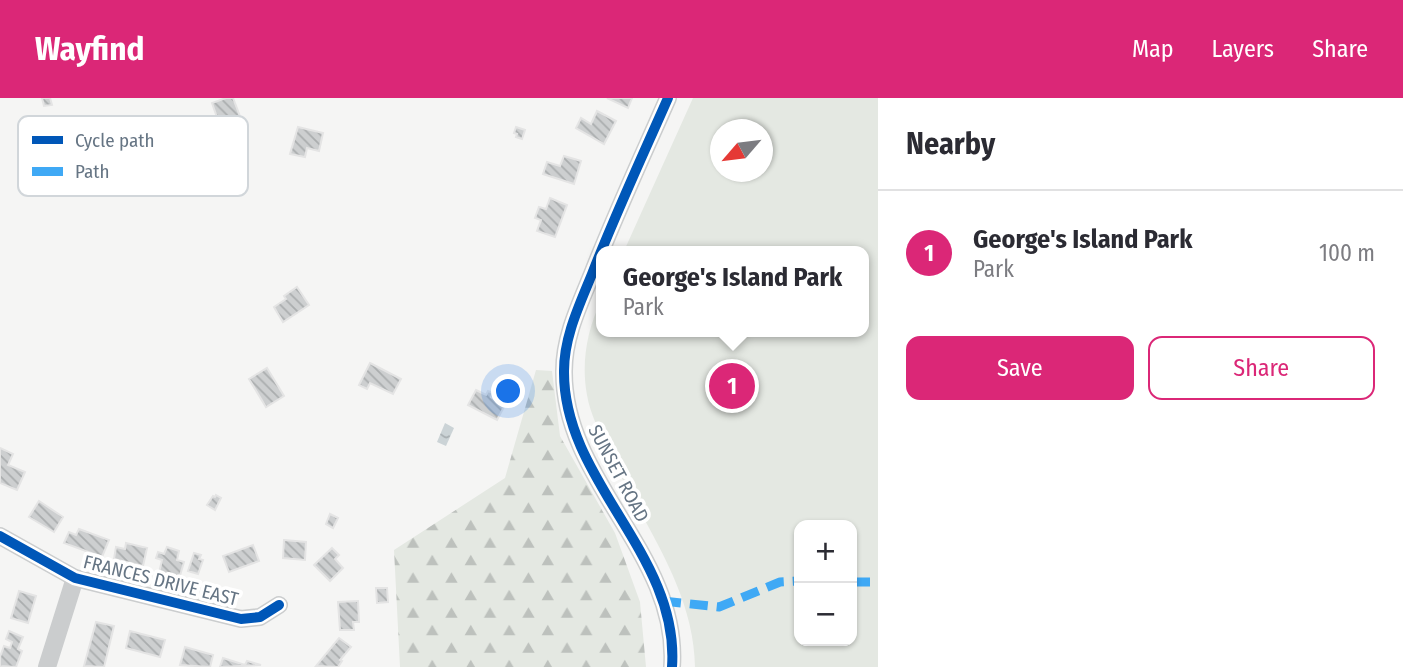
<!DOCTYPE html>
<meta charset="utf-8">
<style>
:root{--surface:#fff;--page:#f7f7f7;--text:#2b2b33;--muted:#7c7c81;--line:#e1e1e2;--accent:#db2777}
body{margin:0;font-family:"Fira Sans Condensed",sans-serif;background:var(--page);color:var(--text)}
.controls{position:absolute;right:21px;bottom:21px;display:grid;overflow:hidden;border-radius:14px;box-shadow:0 2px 5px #0004}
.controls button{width:63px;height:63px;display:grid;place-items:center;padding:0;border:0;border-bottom:2px solid var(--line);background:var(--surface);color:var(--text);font:35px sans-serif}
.compass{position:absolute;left:710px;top:21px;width:63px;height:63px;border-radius:50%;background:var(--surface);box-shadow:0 2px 5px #0004;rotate:242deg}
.you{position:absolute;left:509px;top:294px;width:24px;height:24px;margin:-18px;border:5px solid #fff;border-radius:50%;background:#1a73e8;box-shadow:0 0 0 10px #1a73e833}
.badge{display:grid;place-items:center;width:46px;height:46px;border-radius:50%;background:var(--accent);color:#fff;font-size:23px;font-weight:700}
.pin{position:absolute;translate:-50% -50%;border:4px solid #fff;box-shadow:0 2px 7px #0006}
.popup{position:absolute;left:596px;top:148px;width:273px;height:91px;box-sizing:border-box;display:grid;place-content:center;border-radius:14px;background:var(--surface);filter:drop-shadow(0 2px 5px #0005);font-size:23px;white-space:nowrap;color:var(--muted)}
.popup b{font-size:26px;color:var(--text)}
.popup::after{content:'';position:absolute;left:50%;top:100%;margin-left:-14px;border:14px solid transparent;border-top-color:var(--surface)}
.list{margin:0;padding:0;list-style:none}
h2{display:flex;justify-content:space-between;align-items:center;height:91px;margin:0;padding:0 28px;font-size:30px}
h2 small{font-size:23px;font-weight:400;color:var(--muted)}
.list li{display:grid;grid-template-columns:46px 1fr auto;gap:21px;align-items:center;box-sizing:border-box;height:126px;padding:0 28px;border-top:2px solid var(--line)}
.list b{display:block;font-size:26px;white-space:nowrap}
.list p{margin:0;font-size:23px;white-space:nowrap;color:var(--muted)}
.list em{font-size:23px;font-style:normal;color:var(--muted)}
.actions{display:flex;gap:14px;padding:21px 28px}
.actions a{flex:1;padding:16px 0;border:2px solid var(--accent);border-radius:14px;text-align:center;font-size:24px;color:var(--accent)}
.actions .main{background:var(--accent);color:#fff}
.map{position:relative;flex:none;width:878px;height:569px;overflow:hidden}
header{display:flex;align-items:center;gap:42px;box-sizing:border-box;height:98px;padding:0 35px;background:var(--accent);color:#fff}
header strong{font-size:33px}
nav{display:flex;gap:38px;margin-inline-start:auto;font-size:24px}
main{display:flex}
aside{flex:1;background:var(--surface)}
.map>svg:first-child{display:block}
.forest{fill:url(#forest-firs)}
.green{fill:#e4e8e2;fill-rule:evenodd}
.water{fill:url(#water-ripples)}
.building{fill:url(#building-back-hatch);stroke:#e4e4e4;stroke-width:2}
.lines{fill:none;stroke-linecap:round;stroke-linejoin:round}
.minor{stroke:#cbcdce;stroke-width:18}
.quiet{stroke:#3fa9f5;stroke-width:9;stroke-dasharray:18 9;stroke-linecap:butt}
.cycleway-casing{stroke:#fff;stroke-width:15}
.cycleway{stroke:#0057b8;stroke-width:10}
.labels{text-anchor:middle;stroke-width:7;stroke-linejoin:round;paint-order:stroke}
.street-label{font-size:19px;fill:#667584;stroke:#fff}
.key{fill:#fff;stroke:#d1d6da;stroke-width:2}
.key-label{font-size:19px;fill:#667584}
</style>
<header>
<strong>Wayfind</strong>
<nav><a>Map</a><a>Layers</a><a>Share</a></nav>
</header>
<main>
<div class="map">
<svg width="878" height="569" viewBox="0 0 878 569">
<defs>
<pattern id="forest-firs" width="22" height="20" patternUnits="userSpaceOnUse" patternTransform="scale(1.75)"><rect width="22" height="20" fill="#e4e8e2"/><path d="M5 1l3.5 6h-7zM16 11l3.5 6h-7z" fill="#bdc1bd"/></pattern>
<pattern id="water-ripples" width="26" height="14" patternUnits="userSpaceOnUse" patternTransform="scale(1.75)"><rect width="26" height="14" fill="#cbd3d6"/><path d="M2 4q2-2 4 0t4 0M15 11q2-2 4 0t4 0" fill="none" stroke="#a9b0b3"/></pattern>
<pattern id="building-back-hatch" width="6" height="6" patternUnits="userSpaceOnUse" patternTransform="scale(1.75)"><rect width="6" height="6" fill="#cdcfd0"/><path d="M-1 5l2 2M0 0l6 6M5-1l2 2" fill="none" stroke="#aaadae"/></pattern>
</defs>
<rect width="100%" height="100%" fill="#f5f5f4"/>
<polygon class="forest" points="536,272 552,273 560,338 615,435 640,504 646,569 400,569 394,452 505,380"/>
<path class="green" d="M693 0H878V569H695C694 489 640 422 608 352 600 334 590 316 587 297 581 266 587 231 601 203V234H863V153H624ZM720 32H762V74H720ZM799 427H852V543H799Z"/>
<polygon class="water" points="445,325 454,330 446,348 437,344"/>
<g class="building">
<polygon points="42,0 50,0 52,7 44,8"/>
<polygon points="226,0 233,0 244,29 223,36 212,5"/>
<polygon points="607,0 632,0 628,10"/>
<polygon points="597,13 616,23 604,46 576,30 581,20 591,26"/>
<polygon points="298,29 323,35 319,53 307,50 305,59 290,56"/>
<polygon points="516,29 525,32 522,41 516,39 517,36 514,35"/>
<polygon points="564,58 581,63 574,86 543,76 547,64 560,68"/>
<polygon points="550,100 567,107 555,139 537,133 541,122 535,120 539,109 546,111"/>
<polygon points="297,189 309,207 283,224 274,209 286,201 284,198"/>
<polygon points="370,265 401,281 393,296 370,285 367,291 359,287"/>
<polygon points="267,270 284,298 266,309 249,281"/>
<polygon points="476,292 486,297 488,293 493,295 491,299 505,307 497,322 468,307"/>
<polygon points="0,350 13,356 8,367 25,374 17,392 0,385"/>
<polygon points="216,397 221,400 215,412 207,407 213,398 215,399"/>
<polygon points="39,403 63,419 54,434 29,419"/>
<polygon points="330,416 338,420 333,430 326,426"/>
<polygon points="79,431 109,442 102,459 64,445 69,434 76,437"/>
<polygon points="284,442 306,444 305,462 283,460"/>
<polygon points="126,445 147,450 143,468 114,461 116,449 125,451"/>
<polygon points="253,447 259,463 229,474 223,458"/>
<polygon points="167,449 179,453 177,462 184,464 179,481 159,475 162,462 156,460 158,454 164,456"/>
<polygon points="332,450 339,457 335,461 343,470 330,483 314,467"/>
<polygon points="194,455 201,457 199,461 203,462 198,476 188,473"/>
<polygon points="376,490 387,490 388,504 377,505"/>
<polygon points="19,493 36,498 28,525 11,520"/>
<polygon points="358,503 359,524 353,524 354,532 340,532 338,504"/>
<polygon points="96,524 114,528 104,569 84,568"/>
<polygon points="9,533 23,539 18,551 22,553 16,569 0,568 0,559 4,548 10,550 12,544 6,541"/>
<polygon points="130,533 165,542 160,559 126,550"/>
<polygon points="339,540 351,549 340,562 342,563 338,569 316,568"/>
<polygon points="185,549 213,557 210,569 180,567"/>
<polygon points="223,560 245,567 247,563 261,567 220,569"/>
</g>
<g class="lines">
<g class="minor">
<path d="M668 0C642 59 615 117 592 176 579 208 564 239 564 273 563 384 680 456 672 569"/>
<polyline points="0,438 75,480 241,521 260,519 279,507"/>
<polyline points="47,569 75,480"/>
</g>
<g class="quiet">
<polyline points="852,484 878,484"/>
<polyline points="663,503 719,509 780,484 799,483"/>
</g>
<g class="cycleway-casing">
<g id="cycleway">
<path d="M668 0C642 59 615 117 592 176 579 208 564 239 564 273 563 384 680 456 672 569"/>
<polyline points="0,438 75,480 241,521 260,519 279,507"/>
</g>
</g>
<use href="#cycleway" class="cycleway"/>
</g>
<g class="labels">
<g class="street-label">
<text transform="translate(619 375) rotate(62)" y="7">SUNSET ROAD</text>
<text transform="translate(161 482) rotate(14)" y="7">FRANCES DRIVE EAST</text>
</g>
</g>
<rect x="18" y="18" width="230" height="80" rx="10" class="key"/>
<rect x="32" y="38" width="31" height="8" fill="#0057b8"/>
<rect x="32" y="69" width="31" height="9" fill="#3fa9f5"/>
<g class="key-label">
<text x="75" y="49">Cycle path</text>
<text x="75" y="80">Path</text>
</g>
</svg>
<div class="controls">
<button>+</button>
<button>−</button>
</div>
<svg class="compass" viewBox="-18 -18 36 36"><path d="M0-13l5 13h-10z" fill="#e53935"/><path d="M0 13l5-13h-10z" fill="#7c7c81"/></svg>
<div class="you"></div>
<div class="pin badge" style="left:732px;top:288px">1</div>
<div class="popup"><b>George's Island Park</b>Park</div>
</div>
<aside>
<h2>Nearby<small></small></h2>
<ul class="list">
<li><span class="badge">1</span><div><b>George's Island Park</b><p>Park</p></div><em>100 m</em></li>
</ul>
<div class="actions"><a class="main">Save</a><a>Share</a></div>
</aside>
</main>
